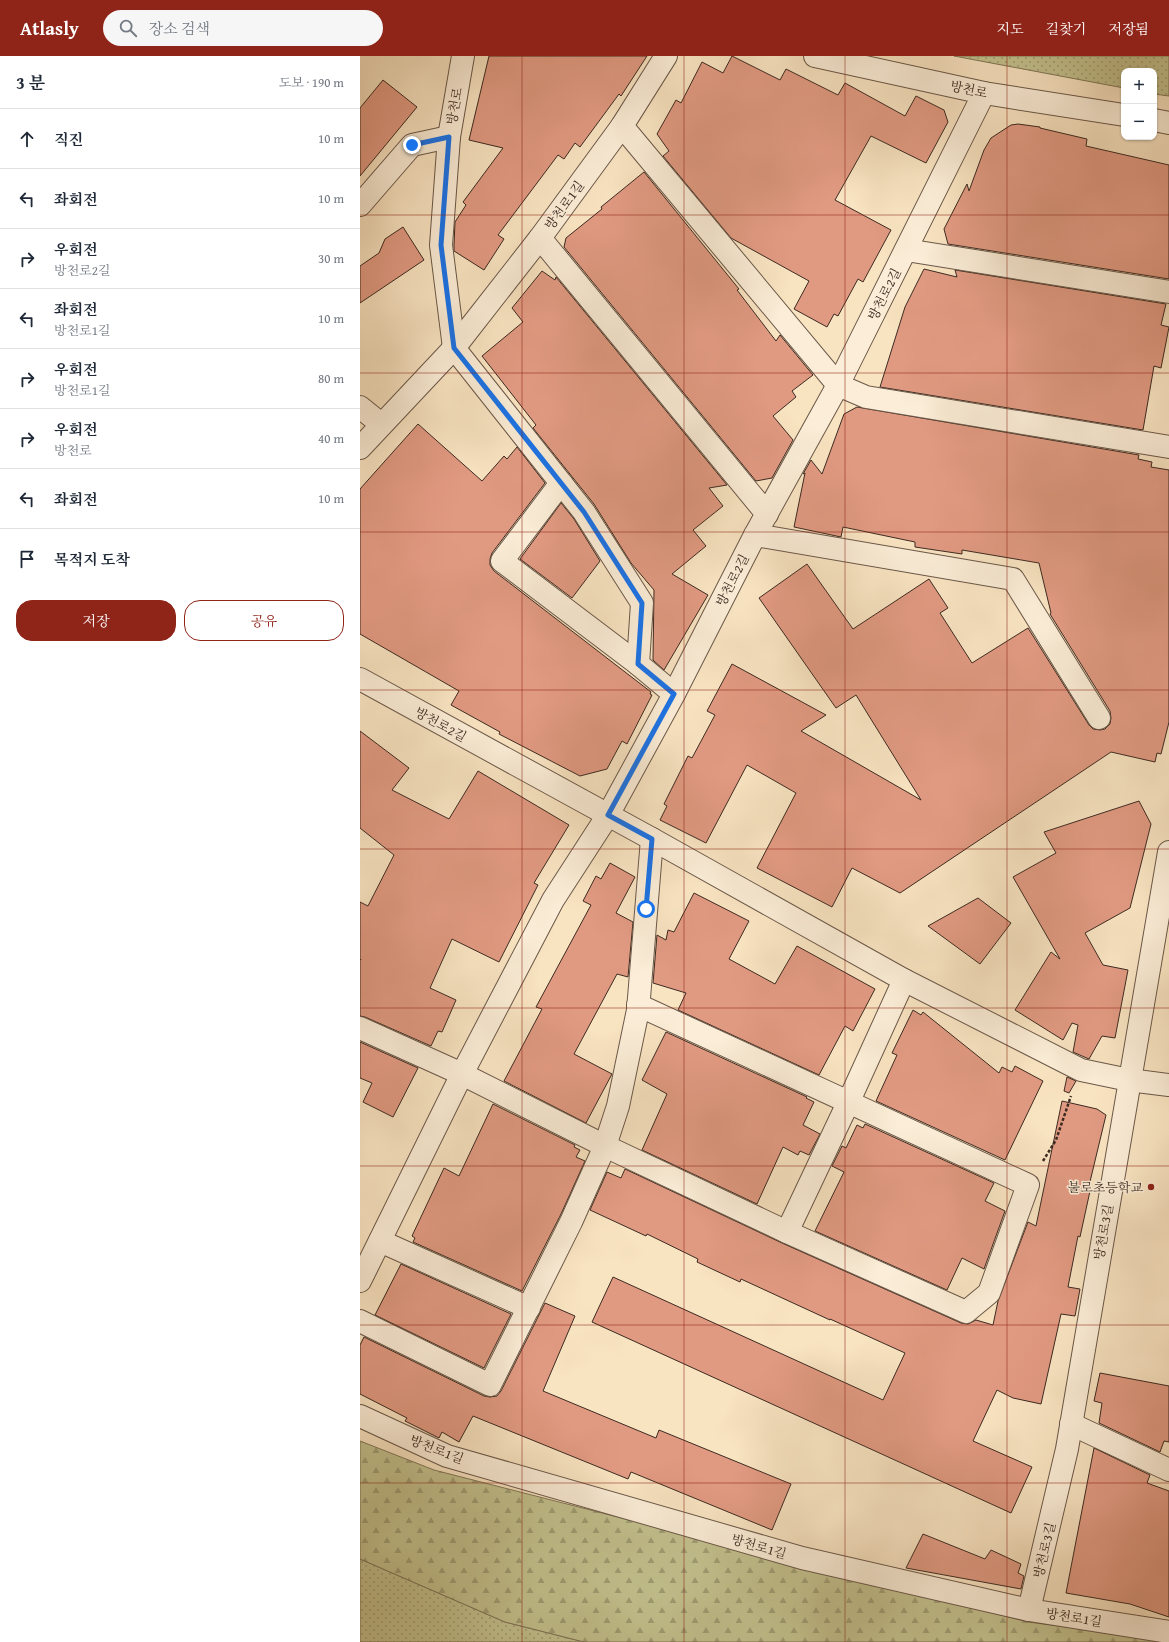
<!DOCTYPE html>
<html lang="ko">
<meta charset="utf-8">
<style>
:root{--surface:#fff;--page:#f6f6f7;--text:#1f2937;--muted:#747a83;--line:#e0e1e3;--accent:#8f2418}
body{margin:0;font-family:"Gentium Book Plus","Noto Serif KR",serif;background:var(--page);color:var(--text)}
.controls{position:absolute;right:12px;top:12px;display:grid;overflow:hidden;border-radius:8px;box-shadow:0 1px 3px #0004}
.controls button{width:36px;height:36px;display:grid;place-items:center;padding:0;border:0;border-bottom:1px solid var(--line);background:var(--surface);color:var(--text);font:20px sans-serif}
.stop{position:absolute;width:12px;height:12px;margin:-9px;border:3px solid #1a73e8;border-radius:50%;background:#fff}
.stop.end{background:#1a73e8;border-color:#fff;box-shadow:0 1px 4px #0008}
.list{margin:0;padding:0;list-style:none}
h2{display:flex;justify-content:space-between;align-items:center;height:52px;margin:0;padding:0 16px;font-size:17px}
h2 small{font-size:13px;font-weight:400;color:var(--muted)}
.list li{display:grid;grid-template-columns:26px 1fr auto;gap:12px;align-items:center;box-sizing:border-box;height:60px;padding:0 16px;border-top:1px solid var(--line)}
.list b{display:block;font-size:15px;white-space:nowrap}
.list p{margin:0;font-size:13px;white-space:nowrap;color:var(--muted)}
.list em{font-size:13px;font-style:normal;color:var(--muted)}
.actions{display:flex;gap:8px;padding:12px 16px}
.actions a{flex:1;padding:9px 0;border:1px solid var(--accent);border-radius:16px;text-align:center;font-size:14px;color:var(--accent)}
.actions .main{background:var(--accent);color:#fff}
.icon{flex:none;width:22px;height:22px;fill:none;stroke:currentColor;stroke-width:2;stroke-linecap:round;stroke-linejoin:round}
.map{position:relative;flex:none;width:809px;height:1586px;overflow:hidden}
header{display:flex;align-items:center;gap:24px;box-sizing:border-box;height:56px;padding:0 20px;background:var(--accent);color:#fff}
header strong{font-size:19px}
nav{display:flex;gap:22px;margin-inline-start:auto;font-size:14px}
.search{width:280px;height:36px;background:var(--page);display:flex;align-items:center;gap:10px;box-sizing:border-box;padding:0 14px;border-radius:22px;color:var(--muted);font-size:15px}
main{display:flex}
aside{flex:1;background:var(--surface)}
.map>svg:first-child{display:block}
.grass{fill:url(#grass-dots);stroke:#807658}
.forest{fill:url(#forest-firs);stroke:#807658}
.building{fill:#e19a82;stroke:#3c2a21}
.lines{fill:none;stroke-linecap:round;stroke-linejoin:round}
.minor-casing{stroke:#6b5849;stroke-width:24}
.path{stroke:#3c2a21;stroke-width:2.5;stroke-dasharray:3 2;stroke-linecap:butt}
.minor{stroke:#fbedd7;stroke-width:22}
.route{stroke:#1a73e8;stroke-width:5}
.grid{fill:none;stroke:#8f2418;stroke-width:1;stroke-opacity:0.55}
.poi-dot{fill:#8f2418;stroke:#fbedd7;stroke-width:1.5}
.labels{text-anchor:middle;stroke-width:3;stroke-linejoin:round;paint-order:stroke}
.street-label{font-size:13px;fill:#3c2a21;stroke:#fbedd7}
.poi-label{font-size:13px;fill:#3c2a21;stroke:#fbedd7;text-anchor:end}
</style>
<header>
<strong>Atlasly</strong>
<div class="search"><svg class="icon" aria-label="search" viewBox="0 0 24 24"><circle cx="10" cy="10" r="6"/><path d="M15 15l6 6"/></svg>장소 검색</div>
<nav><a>지도</a><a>길찾기</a><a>저장됨</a></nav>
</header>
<main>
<aside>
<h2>3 분<small>도보 · 190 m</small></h2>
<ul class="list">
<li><svg class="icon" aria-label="ahead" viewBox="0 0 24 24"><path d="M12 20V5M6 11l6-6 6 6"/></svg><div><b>직진</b></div><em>10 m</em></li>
<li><svg class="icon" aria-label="left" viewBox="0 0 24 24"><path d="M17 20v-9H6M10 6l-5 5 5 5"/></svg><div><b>좌회전</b></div><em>10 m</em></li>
<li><svg class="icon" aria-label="right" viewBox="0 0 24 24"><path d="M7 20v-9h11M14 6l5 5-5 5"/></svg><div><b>우회전</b><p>방천로2길</p></div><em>30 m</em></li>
<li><svg class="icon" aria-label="left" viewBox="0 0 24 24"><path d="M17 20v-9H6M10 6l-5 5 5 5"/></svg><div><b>좌회전</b><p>방천로1길</p></div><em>10 m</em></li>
<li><svg class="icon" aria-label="right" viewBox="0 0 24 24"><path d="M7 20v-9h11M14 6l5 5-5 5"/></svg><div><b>우회전</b><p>방천로1길</p></div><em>80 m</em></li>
<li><svg class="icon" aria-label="right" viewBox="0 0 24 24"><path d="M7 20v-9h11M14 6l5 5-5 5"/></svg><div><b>우회전</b><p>방천로</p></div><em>40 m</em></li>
<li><svg class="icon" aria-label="left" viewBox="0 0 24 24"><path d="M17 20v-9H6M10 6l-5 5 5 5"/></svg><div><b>좌회전</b></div><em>10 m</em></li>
<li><svg class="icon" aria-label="arrive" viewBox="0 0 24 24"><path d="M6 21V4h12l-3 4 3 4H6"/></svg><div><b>목적지 도착</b></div></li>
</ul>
<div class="actions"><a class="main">저장</a><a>공유</a></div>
</aside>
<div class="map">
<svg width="809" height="1586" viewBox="0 0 809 1586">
<defs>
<pattern id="grass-dots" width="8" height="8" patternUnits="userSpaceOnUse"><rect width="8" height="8" fill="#c3c28f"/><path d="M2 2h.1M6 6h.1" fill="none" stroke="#a09e74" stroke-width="1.8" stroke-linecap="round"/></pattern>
<pattern id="forest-firs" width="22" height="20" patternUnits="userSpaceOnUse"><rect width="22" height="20" fill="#c3c28f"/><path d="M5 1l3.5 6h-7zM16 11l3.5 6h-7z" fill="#a09e74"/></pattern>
</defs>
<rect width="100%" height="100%" fill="#f9e4c2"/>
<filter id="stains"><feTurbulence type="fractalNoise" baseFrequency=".005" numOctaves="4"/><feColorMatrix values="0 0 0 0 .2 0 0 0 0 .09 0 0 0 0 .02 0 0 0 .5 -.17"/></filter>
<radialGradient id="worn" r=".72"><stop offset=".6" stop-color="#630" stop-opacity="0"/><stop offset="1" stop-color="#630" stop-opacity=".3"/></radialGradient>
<g class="grass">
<polygon points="594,0 809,0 809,40 794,38 794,15 764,15 764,32"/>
<polygon points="0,1503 145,1566 224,1586 0,1586"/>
</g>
<polygon class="forest" points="0,1385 74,1414 668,1566 809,1584 809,1586 224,1586 145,1566 0,1503"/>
<g class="building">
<polygon points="129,0 287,0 261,40 259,38 220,91 215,87 204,103 198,99 138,179 144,183 124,214 94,195 94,189 95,166 106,149 103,146 143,92 109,84"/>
<polygon points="372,0 420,24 426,13 478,39 485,27 545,60 556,40 584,54 588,66 566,107 511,80 475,144 531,174 503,226 498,223 478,260 474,258 467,271 434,253 449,225 371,182 303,100 309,95 297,78 316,44 321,47 342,6 363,17"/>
<polygon points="23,24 57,51 0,120 0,52"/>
<polygon points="658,68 680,71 680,72 727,83 726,90 809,109 809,223 588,188 584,173 607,128 609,135 624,94 631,82 651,69"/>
<polygon points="284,116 379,233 377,234 416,285 420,279 453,319 432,335 436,341 413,360 433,384 412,422 396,425 204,191 206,182 242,153 241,151"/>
<polygon points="43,171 64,204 0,247 0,210 19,197 25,183"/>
<polygon points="564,213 597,221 595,214 806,248 801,269 809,271 801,312 794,310 783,374 520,331 545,251"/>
<polygon points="182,215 195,224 196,221 367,429 349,432 363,450 333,474 346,490 312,518 348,539 304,614 293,604 294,534 271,507 234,448 173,372 176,369 122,300 163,266 152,252"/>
<polygon points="497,351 779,399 778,403 792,406 791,411 809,414 809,666 801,698 797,697 795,706 751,696 540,837 492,812 472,851 397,812 436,737 387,709 346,787 300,764 307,750 304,748 328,700 332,702 355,659 347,655 372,608 466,659 441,675 561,744 496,639 476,652 399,542 447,508 493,573 569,523 588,552 580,557 612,607 668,572 729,669 733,673 740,674 745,673 750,668 751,662 750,655 690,558 691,557 679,507 602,494 602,498 555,491 555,486 483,471 481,481 434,471 445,417 443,418 451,404 462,418 484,358"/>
<polygon points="58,368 122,425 144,400 147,403 157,391 185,427 132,497 130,503 130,509 134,515 291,636 290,638 292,639 267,688 262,685 247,713 220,720 139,678 140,676 91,649 99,635 0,578 0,433"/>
<polygon points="201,447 214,463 240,505 212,542 160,503"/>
<polygon points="0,675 49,712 32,734 89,763 118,715 209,769 174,827 178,829 139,906 92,883 70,932 96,944 82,976 78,975 71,990 5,961 0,960 0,846 8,850 34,799 0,772"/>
<polygon points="779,745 791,768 770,852 725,877 743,909 768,914 755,982 742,980 729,1003 713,996 718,969 712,967 703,984 655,954 691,896 700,903 653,821 696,797 684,776"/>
<polygon points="250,807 275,821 256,857 273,866 268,921 257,918 214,998 252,1018 226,1067 144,1025 182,953 176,951 231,849 223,845 236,820 241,823"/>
<polygon points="334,837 389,865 369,903 415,928 437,890 515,933 493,975 485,970 459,1019 318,954 326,937 293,927 297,879 306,884 308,874 314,876"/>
<polygon points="618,842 651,867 620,908 568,870"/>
<polygon points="553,954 561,959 563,956 639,1017 642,1011 652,1016 655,1010 683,1025 645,1104 516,1045 537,999 532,997"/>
<polygon points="306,976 447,1041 446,1042 454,1046 443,1069 460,1078 449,1099 440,1095 438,1099 423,1091 397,1148 282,1094 307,1038 282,1024"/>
<polygon points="0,986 58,1012 33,1061 3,1046 12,1027 0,1022"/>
<polygon points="707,1021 716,1025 709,1037 704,1035"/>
<polygon points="702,1045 737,1053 746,1059 728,1134 730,1135 720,1181 718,1180 708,1231 720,1233 715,1260 701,1258 681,1348 653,1342 637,1334 613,1385 672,1411 651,1457 232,1266 253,1221 523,1344 545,1297 470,1263 470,1264 381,1223 380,1226 337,1206 338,1203 287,1178 286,1180 230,1154 247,1116 261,1122 265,1113 422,1187 601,1267 608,1268 616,1264 633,1269 638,1245 668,1166 676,1170"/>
<polygon points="133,1048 215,1089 214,1091 220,1094 216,1101 225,1105 201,1158 162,1235 53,1186 55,1182 52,1180 84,1112 99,1120"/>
<polygon points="505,1068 634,1127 625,1145 645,1155 624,1213 602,1202 587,1234 455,1175 484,1116 472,1110 482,1090 486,1092 497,1069 503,1072"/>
<polygon points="41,1208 151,1258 124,1312 15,1259"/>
<polygon points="185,1247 215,1260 183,1335 296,1382 299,1374 431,1428 412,1474 271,1416 268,1423 113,1360 99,1386 82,1376 79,1382 45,1365 47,1362 0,1338 0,1289 4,1281 124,1340 130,1341 137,1340 141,1335"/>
<polygon points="740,1317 809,1330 809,1386 804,1385 800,1396 739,1367 742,1347 734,1345"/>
<polygon points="734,1392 790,1419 787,1427 809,1435 809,1561 770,1548 706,1537"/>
<polygon points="563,1478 625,1503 631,1494 661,1508 658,1517 664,1520 661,1533 546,1512"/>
</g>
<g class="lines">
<g class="minor-casing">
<g id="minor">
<polyline points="103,0 89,81 81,189 94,292 224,456 282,547 278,608 314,638"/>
<polyline points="455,0 624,37 764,59"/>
<polyline points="794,64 809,67"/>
<polyline points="262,70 478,329 506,341 809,391"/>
<polyline points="0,149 52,89 89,81"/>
<polyline points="180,182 407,458"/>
<polyline points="546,194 809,236"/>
<polyline points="0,351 21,368"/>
<polyline points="0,392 94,292 180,182 262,70 306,0"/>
<polyline points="202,428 198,431 142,505 278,608"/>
<polyline points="395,479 653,523 739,662"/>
<polyline points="0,623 292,783 544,924 721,1014 769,1024 809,1029"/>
<polyline points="0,972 102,1018 245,1090 427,1176 606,1256 629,1237 668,1129 278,949"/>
<polyline points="427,1176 488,1047 544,924"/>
<polyline points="20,1185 169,1252"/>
<polyline points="0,1225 102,1018 193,844 248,759 314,638 395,479 478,329 624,37"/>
<polyline points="0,1265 130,1329 211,1166 245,1090 258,1050 278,954 292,783"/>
<polyline points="0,1360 87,1400 442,1502 669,1554 809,1576"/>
<polyline points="711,1368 809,1414"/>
<polyline points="669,1554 707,1393 809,796"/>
</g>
</g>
<g class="path">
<polyline points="0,904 0,903"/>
<polyline points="683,1105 696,1084 711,1040"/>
</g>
<use href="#minor" class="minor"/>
</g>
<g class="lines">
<polyline class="route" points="52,89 89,81 81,189 94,292 224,456 282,547 278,608 314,638 248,759 292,783 286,853"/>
</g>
<path class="grid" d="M162 0V1586M324 0V1586M485 0V1586M647 0V1586M0 159H809M0 317H809M0 476H809M0 634H809M0 793H809M0 952H809M0 1110H809M0 1269H809M0 1427H809"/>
<circle class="poi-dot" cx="791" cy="1131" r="4"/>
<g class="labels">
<g class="street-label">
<text transform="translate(609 33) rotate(12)" y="5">방천로</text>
<text transform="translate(94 50) rotate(-80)" y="5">방천로</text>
<text transform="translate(204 149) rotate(-54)" y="5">방천로1길</text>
<text transform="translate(524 238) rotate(-63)" y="5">방천로2길</text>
<text transform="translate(372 524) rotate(-63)" y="5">방천로2길</text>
<text transform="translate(81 668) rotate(29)" y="5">방천로2길</text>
<text transform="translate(743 1176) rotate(-80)" y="5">방천로3길</text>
<text transform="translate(77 1393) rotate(21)" y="5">방천로1길</text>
<text transform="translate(399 1490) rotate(16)" y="5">방천로1길</text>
<text transform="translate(684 1494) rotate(-77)" y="5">방천로3길</text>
<text transform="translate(714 1561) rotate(9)" y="5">방천로1길</text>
</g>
<g class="poi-label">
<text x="783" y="1136">불로초등학교</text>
</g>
</g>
<rect width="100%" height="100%" filter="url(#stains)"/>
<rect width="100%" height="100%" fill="url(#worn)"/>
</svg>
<div class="controls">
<button>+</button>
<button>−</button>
</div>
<div class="stop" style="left:286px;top:853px"></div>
<div class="stop end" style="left:52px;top:89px"></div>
</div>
</main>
